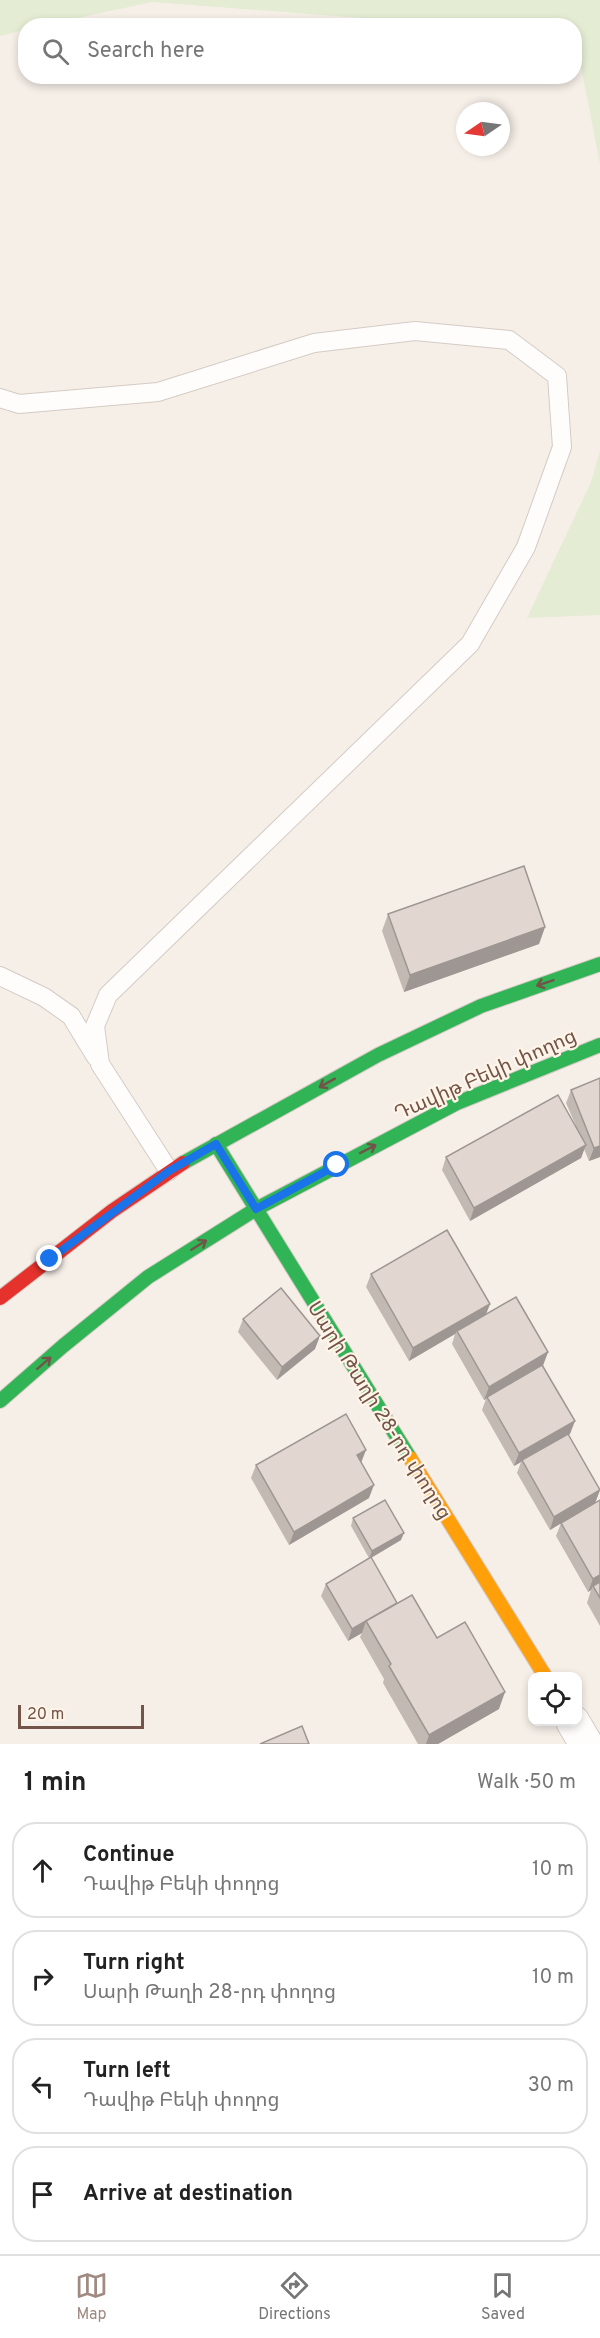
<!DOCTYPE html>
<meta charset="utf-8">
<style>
:root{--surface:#fff;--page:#f2f2f2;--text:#222;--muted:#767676;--line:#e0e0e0;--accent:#a08a81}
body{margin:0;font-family:Overpass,"Noto Sans Armenian",sans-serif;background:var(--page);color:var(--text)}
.controls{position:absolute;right:18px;bottom:18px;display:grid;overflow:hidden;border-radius:12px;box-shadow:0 3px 9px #0003}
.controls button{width:54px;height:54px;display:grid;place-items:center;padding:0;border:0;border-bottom:2px solid var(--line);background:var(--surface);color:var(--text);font:30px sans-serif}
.compass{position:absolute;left:456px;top:102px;width:54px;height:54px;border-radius:50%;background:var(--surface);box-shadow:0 3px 9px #0003;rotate:257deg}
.scale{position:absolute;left:18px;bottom:15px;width:126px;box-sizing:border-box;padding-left:6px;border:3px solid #725449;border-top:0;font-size:16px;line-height:21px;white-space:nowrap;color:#725449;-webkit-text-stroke:4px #fff4e8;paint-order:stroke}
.stop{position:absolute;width:18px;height:18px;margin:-14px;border:4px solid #1a73e8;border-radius:50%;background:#fff}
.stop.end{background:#1a73e8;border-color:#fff;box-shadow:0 2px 6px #0008}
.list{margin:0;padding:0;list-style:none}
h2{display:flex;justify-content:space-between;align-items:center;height:78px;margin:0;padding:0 24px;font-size:26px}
h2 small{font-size:20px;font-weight:400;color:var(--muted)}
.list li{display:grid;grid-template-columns:39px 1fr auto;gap:18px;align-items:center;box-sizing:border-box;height:96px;margin:0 12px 12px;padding:0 12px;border:2px solid var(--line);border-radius:24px}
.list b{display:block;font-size:22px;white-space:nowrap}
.list p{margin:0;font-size:20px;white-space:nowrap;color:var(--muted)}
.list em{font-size:20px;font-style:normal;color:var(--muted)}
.icon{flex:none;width:33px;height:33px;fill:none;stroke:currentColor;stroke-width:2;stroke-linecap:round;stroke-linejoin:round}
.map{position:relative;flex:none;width:600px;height:1744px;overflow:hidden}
.search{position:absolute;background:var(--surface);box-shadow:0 3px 9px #0003;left:18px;right:18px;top:18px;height:66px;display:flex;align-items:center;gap:15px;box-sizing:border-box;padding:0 21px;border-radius:24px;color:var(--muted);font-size:22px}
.sheet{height:510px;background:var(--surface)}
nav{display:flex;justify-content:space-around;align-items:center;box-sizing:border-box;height:84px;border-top:2px solid var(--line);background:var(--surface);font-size:16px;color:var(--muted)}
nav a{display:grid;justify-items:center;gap:3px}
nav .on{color:var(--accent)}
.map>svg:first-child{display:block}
.green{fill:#e4ecd3}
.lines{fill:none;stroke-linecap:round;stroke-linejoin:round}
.lane-casing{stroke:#d4cbc5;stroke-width:20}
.street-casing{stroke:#d4cbc5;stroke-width:35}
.fast-casing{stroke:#d4cac4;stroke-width:16}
.slow-casing{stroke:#d4cac4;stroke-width:16}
.jam-casing{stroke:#d4cac4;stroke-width:16}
.lane{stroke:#fefdfc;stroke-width:18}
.street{stroke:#fefdfc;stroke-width:33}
.fast{stroke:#30b455;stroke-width:14}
.slow{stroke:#ff9f0a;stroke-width:14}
.jam{stroke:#e5322d;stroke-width:14}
.wall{fill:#c2b9b3}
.shaded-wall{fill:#9e9692}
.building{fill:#e2d7d0;stroke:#9e9692;stroke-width:1.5}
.oneway{stroke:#725449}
.route{stroke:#1a73e8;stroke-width:8}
.labels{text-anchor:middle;stroke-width:4.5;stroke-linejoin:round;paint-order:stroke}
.street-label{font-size:20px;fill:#725449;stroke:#fff4e8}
</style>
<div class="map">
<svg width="600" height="1744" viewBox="0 0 600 1744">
<rect width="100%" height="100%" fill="#f6efe8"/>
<g class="green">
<polygon points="0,0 600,0 600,164 575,36 574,26 452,25 152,2 46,25 26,26 25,30 0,36"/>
<polygon points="600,451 600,615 527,618 591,482"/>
</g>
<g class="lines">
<g class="lane-casing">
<g id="lane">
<polyline points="0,398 19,404 158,392 314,343 415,331 509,340 557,376 562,447 526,547 470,644 108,995 95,1026 100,1064 169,1171"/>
<polyline points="0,976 44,997 71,1016 96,1057"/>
</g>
</g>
<g class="street-casing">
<polyline id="street" points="573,1722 586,1744"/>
</g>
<g class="fast-casing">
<g id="fast">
<polyline points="216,1144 410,1458"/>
<polyline points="183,1163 378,1055 481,1006 600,964"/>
<polyline points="0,1401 63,1346 148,1277 256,1209 457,1103 600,1045"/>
</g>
</g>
<g class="slow-casing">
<polyline id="slow" points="410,1458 545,1676"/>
</g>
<g class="jam-casing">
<polyline id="jam" points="0,1298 112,1211 183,1163"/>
</g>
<use href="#lane" class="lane"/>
<use href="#street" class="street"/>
<use href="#fast" class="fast"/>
<use href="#slow" class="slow"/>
<use href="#jam" class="jam"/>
</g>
<g class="wall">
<polygon points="388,914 545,927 539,944 404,992 382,931"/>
<polygon points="571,1090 600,1157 589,1161 584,1149 581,1158 470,1221 442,1170 446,1157 576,1126 566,1103"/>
<polygon points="371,1274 548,1352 543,1366 570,1434 568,1435 600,1490 595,1503 600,1500 600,1626 587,1603 591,1590 588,1592 556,1536 561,1523 550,1530 517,1473 521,1462 514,1466 482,1410 486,1399 484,1400 452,1344 455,1334 409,1361 366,1287"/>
<polygon points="243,1319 315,1349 277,1380 238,1332"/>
<polygon points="361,1463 369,1498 289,1545 251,1478 256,1465"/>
<polygon points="353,1518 401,1540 371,1558 397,1603 437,1638 499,1709 438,1744 418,1744 383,1683 384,1679 360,1637 362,1633 348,1641 321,1596 326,1584 369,1558 351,1526"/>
</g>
<g class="shaded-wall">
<polygon points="545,927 539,944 404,992 410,975"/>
<polygon points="586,1145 581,1158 470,1221 474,1208"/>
<polygon points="600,1146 600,1157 589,1161 594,1148"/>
<polygon points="490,1304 485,1317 457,1331 455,1334 409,1361 413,1348"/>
<polygon points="320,1336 315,1349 277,1380 282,1367"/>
<polygon points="548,1352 543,1365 487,1398 487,1397 486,1399 484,1400 489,1387"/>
<polygon points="575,1421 570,1434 523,1462 522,1460 521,1462 514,1466 519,1453"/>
<polygon points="366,1450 361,1463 357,1455"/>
<polygon points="374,1485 369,1498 289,1545 294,1532"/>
<polygon points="600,1490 595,1503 550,1530 554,1517"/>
<polygon points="404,1533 401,1540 369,1559 372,1551"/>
<polygon points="600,1575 600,1585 593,1586 591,1590 588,1592 593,1579"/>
<polygon points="366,1621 362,1633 348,1641 352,1629"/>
<polygon points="505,1692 499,1709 438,1744 426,1744 429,1735"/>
</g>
<g class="building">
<polygon points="524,866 545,927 410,975 388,914"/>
<polygon points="600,1078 600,1146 594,1148 571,1090"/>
<polygon points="558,1095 586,1145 474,1208 446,1157"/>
<polygon points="447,1230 490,1304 413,1348 371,1274"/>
<polygon points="281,1288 320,1336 282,1367 243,1319"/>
<polygon points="516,1297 548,1352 489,1387 457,1331"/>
<polygon points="542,1365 575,1421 519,1453 487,1397"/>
<polygon points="346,1414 366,1450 357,1455 374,1485 294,1532 256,1465"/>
<polygon points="568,1434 600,1490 554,1517 522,1460"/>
<polygon points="385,1500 404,1533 372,1551 353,1518"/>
<polygon points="600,1500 600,1575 593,1579 561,1523"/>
<polygon points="371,1557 397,1603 352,1629 326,1584"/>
<polygon points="600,1582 600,1598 593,1586"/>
<polygon points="412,1595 437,1638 465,1622 505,1692 429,1735 389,1666 391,1664 366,1621"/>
<polygon points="302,1726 309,1744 260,1744"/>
</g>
<defs><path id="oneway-shaft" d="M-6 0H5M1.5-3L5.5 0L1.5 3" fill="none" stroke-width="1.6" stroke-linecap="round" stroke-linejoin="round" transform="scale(1.5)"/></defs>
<g class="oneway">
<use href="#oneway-shaft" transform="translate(545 983) rotate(161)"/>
<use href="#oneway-shaft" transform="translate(327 1083) rotate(151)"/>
<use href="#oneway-shaft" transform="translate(368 1149) rotate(-27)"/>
<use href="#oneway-shaft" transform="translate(199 1245) rotate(-32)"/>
<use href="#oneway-shaft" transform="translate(44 1363) rotate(-41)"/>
</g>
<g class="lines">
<polyline class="route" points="50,1259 169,1171 216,1144 256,1209 337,1165"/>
</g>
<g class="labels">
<g class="street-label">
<text transform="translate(485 1074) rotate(-24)" y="7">Դավիթ Բեկի փողոց</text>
<text transform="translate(380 1410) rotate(58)" y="7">Սարի Թաղի 28-րդ փողոց</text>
</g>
</g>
</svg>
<div class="controls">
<button><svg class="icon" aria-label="locate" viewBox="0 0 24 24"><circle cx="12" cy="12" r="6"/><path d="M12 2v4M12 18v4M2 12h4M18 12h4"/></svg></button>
</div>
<svg class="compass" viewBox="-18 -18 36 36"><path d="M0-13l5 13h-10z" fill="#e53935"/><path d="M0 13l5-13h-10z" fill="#767676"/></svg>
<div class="scale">20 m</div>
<div class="stop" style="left:337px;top:1165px"></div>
<div class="stop end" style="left:50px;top:1259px"></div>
<div class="search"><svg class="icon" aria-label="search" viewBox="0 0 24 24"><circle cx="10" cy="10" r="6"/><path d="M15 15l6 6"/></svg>Search here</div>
</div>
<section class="sheet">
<h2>1 min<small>Walk · 50 m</small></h2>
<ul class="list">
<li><svg class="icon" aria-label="ahead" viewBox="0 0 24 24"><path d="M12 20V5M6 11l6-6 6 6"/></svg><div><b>Continue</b><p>Դավիթ Բեկի փողոց</p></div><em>10 m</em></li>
<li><svg class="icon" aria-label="right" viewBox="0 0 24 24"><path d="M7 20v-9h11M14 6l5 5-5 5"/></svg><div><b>Turn right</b><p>Սարի Թաղի 28-րդ փողոց</p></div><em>10 m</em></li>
<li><svg class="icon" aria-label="left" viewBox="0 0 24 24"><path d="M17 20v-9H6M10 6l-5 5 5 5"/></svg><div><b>Turn left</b><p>Դավիթ Բեկի փողոց</p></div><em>30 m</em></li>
<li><svg class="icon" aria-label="arrive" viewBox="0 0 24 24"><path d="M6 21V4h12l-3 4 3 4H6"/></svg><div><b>Arrive at destination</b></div></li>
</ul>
</section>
<nav>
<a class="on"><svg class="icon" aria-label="map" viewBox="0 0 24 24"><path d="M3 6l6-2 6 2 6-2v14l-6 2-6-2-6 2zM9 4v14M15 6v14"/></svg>Map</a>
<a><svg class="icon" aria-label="directions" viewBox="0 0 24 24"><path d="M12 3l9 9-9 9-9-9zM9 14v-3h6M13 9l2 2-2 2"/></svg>Directions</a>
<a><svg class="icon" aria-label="saved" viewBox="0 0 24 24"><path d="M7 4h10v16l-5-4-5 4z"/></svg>Saved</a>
</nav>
